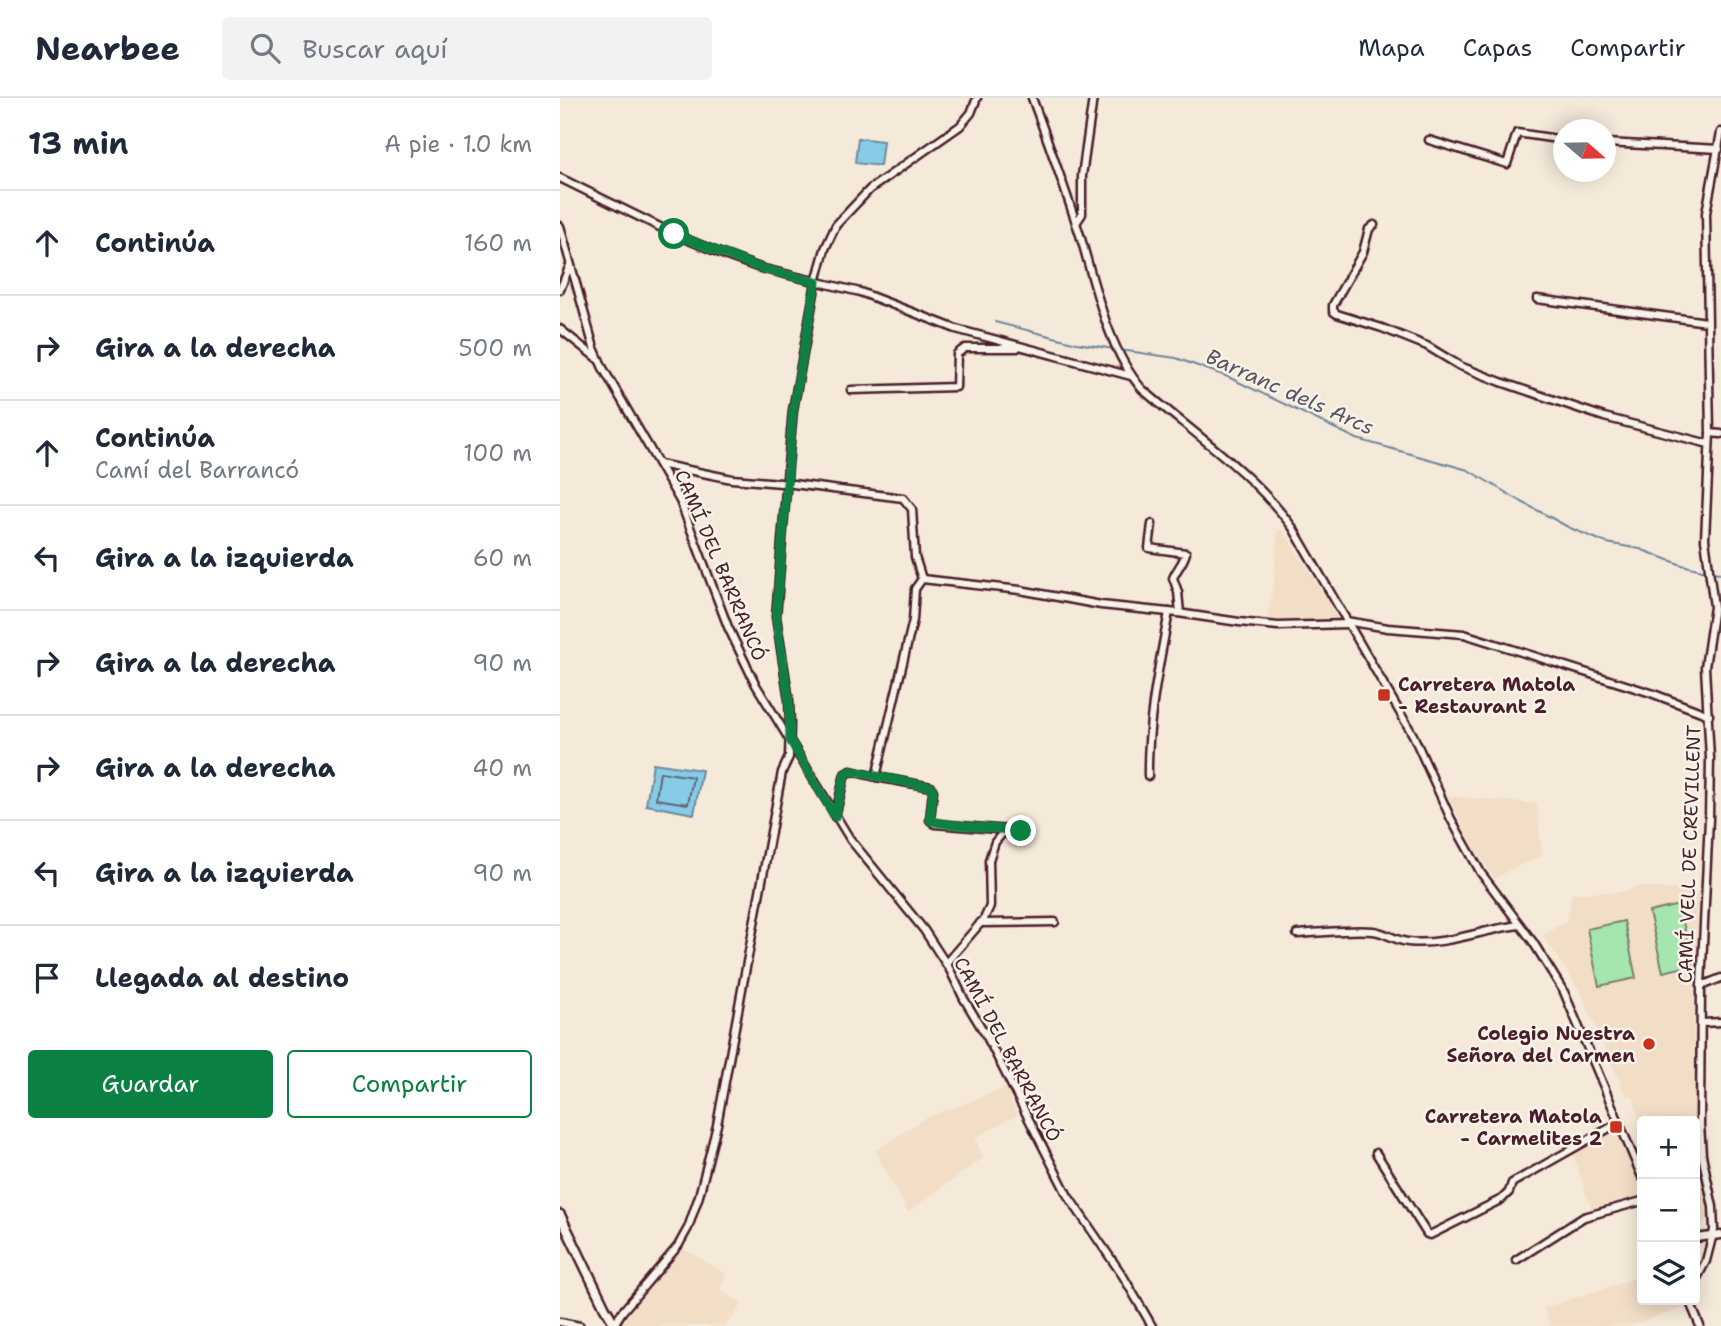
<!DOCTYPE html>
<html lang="es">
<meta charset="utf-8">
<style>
:root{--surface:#fff;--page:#f2f2f3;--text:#1f2937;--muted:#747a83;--line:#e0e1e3;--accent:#0b8043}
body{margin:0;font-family:"Shantell Sans",sans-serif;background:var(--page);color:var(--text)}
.controls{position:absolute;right:21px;bottom:21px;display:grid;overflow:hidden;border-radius:7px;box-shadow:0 4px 18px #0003}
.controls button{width:63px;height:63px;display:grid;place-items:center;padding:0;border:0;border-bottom:2px solid var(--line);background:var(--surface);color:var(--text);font:35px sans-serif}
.compass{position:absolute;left:993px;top:21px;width:63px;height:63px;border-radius:50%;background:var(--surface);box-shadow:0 4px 18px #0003;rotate:110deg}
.stop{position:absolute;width:21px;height:21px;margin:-16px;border:5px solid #0b8043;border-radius:50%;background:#fff}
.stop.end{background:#0b8043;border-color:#fff;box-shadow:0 2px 7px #0008}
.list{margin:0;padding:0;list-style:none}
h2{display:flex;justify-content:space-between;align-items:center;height:91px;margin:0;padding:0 28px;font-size:30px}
h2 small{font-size:23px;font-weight:400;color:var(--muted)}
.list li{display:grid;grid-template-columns:46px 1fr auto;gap:21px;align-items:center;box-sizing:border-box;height:105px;padding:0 28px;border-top:2px solid var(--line)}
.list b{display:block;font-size:26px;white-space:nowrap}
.list p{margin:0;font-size:23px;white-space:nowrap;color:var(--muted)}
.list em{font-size:23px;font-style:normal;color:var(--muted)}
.actions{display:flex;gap:14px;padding:21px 28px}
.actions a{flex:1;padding:16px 0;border:2px solid var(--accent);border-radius:7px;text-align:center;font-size:24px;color:var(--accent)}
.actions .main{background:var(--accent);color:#fff}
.icon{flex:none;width:38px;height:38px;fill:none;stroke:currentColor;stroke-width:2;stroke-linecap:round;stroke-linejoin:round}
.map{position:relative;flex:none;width:1161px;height:1228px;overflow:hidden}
header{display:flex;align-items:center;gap:42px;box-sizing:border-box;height:98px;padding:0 35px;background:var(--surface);border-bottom:2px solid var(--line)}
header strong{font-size:33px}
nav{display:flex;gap:38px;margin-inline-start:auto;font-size:24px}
.search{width:490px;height:63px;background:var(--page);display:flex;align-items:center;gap:18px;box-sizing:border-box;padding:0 24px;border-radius:7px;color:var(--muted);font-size:26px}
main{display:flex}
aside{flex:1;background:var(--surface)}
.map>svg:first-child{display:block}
.built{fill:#f2dec7}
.green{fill:#a5e6af;stroke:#78826d;stroke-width:2}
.water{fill:#86cce7;stroke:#6e879c;stroke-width:2}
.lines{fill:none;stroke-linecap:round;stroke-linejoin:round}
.shore{stroke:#626476;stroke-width:2}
.stream{stroke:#6e879c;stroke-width:2}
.minor-casing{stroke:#4a1f2b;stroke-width:11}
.major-casing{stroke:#4a1f2b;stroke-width:13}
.minor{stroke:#f7f3e8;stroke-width:6}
.major{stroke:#f7f3e8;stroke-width:8}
.route{stroke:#0b8043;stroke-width:9}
.poi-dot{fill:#c8321e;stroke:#f7f3e8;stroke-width:2.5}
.labels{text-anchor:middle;stroke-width:5;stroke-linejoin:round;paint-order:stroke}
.street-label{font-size:19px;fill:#4a1f2b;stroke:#f7f3e8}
.poi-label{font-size:19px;font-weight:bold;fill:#4a1f2b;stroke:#f7f3e8;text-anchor:end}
.water-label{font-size:21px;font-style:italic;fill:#5c5363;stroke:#f7f3e8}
</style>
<header>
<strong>Nearbee</strong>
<div class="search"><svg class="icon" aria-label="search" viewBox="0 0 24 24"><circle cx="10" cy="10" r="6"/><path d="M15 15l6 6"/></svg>Buscar aquí</div>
<nav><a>Mapa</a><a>Capas</a><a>Compartir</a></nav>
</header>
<main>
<aside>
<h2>13 min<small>A pie · 1.0 km</small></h2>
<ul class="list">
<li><svg class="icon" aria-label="ahead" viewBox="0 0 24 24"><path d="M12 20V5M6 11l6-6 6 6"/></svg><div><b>Continúa</b></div><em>160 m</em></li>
<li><svg class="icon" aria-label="right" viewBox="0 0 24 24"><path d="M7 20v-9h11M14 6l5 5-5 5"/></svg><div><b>Gira a la derecha</b></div><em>500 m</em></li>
<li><svg class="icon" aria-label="ahead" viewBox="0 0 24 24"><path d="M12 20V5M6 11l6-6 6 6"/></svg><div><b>Continúa</b><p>Camí del Barrancó</p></div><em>100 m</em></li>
<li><svg class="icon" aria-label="left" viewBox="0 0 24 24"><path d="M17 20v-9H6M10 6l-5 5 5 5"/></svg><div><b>Gira a la izquierda</b></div><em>60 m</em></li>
<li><svg class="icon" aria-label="right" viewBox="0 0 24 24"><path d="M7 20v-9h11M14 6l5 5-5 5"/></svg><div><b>Gira a la derecha</b></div><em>90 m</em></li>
<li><svg class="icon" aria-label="right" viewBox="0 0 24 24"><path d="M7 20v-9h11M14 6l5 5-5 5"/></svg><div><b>Gira a la derecha</b></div><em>40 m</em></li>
<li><svg class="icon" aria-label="left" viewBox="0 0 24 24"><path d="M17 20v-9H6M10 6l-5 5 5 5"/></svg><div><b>Gira a la izquierda</b></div><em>90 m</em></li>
<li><svg class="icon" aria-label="arrive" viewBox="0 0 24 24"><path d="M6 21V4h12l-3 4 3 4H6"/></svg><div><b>Llegada al destino</b></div></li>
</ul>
<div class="actions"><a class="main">Guardar</a><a>Compartir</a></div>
</aside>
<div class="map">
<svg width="1161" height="1228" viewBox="0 0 1161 1228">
<rect width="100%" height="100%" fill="#f5e9d9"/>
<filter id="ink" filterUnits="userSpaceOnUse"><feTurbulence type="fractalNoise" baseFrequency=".0143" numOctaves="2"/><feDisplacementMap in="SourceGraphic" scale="14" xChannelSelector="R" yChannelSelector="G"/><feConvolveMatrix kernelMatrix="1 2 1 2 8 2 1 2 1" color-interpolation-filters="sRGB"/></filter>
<g filter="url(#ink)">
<g class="built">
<polygon points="717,432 723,432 781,523 765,526 707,523 714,483"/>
<polygon points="888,698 977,706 982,757 934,780 914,750"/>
<polygon points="1080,788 1139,794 1134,887 1136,1060 1149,1120 1143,1123 1135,1124 1135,1023 1082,1023 1082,1036 1073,998 1066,998 1020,893 983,838 1007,822 1012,795 1060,794"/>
<polygon points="446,990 457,1017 415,1040 423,1060 348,1114 315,1053 367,1019"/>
<polygon points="1055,1030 1082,1093 1082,1099 1032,1113 1013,1057"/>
<polygon points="122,1150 166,1176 160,1192 182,1206 173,1219 164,1228 58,1228"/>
<polygon points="1082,1178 1082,1202 1122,1202 1125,1209 1070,1228 990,1228 984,1210"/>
</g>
<g class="green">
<polygon points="1119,807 1133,867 1103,874 1089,814"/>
<polygon points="1064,823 1076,880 1039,888 1027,831"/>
</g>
<g class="water">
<polygon points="298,40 323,43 320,68 295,65"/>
<polygon points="93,665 142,672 134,716 86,707"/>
</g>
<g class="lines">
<polygon class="shore" points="100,674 133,679 128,706 96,701"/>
<g class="stream">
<polyline points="435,224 517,245 554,251"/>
<polyline points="560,252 616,260 668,279 797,341 908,372 962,404 1010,430 1047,445 1080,451 1122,467 1146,473"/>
<polyline points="1152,474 1161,475"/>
</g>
<g class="minor-casing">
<g id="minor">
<path d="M472 0C489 46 505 91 520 137 535 187 548 252 582 291 633 335 693 375 733 430L853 637 891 721 921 775 973 844 1004 894 1082 1079"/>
<polyline points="869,42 947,66 957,35 1004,42"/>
<polyline points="1046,45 1159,51"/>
<polyline points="0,80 114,136 167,158 200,170 300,194 396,231 571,278"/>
<polyline points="516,125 522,116 522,78 533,0"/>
<polyline points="814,127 809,131 803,154 773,207 773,213 777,216 822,230 867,248 900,268 941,284 1044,319 1149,346"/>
<polyline points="0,128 34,250 43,270 120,403 168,529 196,587 290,741 364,832 390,872 404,901 427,939 508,1098 563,1178 592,1228"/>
<polyline points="0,192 10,167"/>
<polyline points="977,201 1147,224"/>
<polyline points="0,231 39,262"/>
<polyline points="291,292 396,289 397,256 405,250 457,250"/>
<polyline points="1150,335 1161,336"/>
<polyline points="99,366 172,381 221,385"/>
<polyline points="233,386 343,400 352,411 355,459 362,481"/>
<path d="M592 426 589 450 626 455C623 466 617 470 613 480L618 494 620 515"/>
<polyline points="362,481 460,492 541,507 618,515 679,524 718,528 788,526"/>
<polyline points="362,481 355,491 353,522 316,679 371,689 373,693 370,722 375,726 461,733"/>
<polyline points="786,523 828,530 904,536 1091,595 1149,617"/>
<path d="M588 678C587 623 599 568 609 514"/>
<polyline points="275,719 285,676 291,673 316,679"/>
<polyline points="420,825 495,824"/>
<path d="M737 836C762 835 788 831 813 833 825 834 836 843 848 844 886 848 923 831 960 827"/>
<polyline points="386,865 424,821 430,808 429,762 435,744 446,731"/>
<polyline points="1141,888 1161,880"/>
<polyline points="1142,925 1161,924"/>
<polyline points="816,1055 867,1136 870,1137 942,1101 949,1094 952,1085 1060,1024"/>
<polyline points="1135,1140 1161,1137"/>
<polyline points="956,1162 1024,1119 1082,1103"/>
<polyline points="1135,1184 1146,1163 1154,1132 1153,1109 1142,1057 1140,1026 1141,888 1149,721 1150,660 1145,569 1154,509 1145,441 1150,335 1146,115 1161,34"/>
<polyline points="1129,1202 1140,1228"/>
<polyline points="0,1224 20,1228"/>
<polyline points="53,1228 62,1214 118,1148 128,1130 139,1098 157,1027 222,674 229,659 230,627 229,602 216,519 228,367 233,312 256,184 265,151 276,127 310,91 400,28 411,15 417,0"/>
</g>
</g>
<g class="major-casing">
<polyline id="major" points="0,1117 45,1210 56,1228"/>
</g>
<use href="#minor" class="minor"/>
<use href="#major" class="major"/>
</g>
</g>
<g class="lines" filter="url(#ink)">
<path class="route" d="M114 136 200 170 256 184 233 312 216 519 229 602 230 642 275 719 285 676 291 673 371 689 373 693 370 722C377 727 446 731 461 733"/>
</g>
<g class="poi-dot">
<rect x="817" y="590" width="14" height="14" rx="3.5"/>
<circle cx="1089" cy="946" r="7"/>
<rect x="1049" y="1022" width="14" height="14" rx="3.5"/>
</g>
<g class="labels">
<g class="street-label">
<text transform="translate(161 467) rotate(67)" y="7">CAMÍ DEL BARRANCÓ</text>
<text transform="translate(1129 756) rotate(-88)" y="7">CAMÍ VELL DE CREVILLENT</text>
<text transform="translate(448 951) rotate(62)" y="7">CAMÍ DEL BARRANCÓ</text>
</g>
<g class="poi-label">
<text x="838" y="593" text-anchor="start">Carretera Matola<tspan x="838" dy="22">- Restaurant 2</tspan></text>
<text x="1075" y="942">Colegio Nuestra<tspan x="1075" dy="22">Señora del Carmen</tspan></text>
<text x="1042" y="1025">Carretera Matola<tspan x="1042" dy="22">- Carmelites 2</tspan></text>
</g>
<g class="water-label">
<text transform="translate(730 294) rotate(24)" y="7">Barranc dels Arcs</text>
</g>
</g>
</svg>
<div class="controls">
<button>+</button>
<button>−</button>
<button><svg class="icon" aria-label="layers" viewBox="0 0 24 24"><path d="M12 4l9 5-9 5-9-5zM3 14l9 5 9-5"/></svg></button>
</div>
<svg class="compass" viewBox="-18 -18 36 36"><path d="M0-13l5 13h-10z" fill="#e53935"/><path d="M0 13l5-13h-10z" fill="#747a83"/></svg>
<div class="stop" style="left:114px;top:136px"></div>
<div class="stop end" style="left:461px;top:733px"></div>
</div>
</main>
